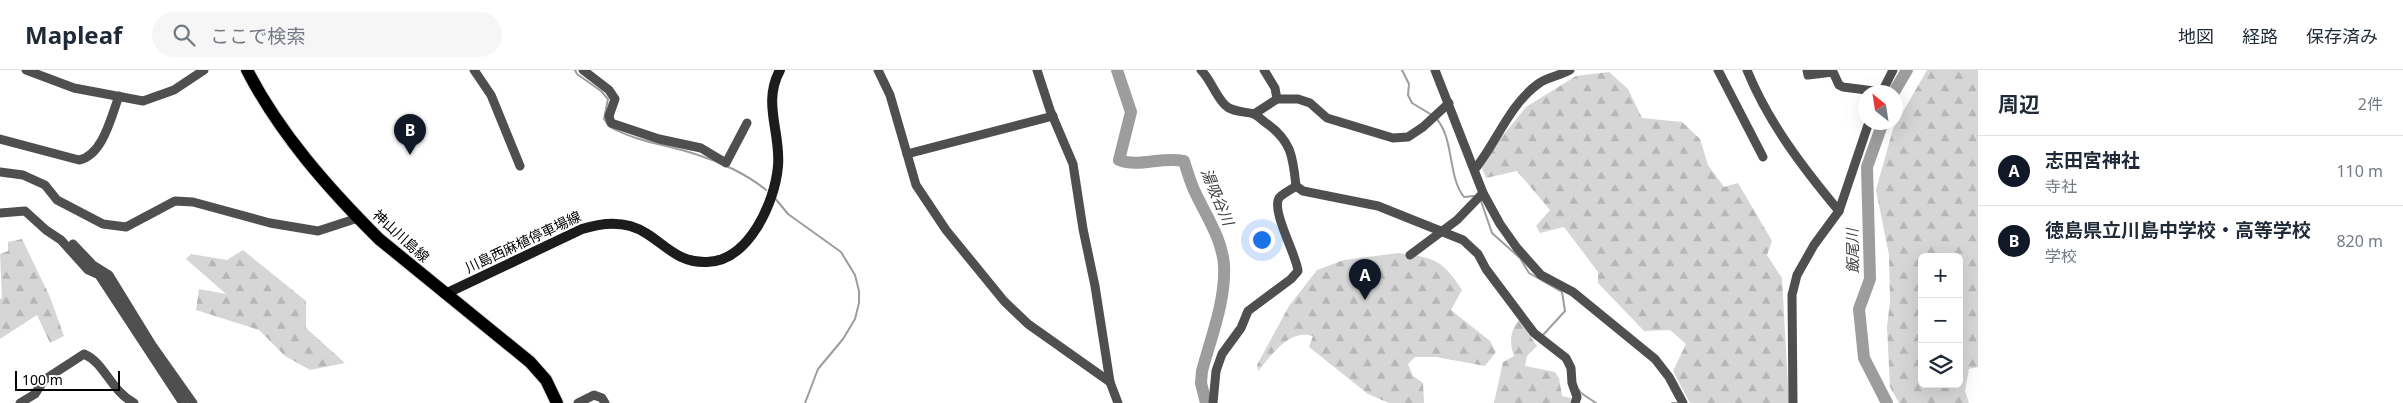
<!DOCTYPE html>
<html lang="ja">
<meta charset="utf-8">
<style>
:root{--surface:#fff;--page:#f6f6f7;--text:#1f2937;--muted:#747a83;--line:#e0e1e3;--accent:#111827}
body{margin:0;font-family:"Noto Sans","Noto Sans JP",sans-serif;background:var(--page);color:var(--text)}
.controls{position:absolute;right:15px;bottom:15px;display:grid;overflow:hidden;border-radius:8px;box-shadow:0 5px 20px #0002}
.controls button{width:45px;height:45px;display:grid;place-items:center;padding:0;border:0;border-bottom:1px solid var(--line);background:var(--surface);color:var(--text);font:25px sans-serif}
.compass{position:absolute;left:1858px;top:15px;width:45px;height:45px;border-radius:50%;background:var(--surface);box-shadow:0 5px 20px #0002;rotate:330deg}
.scale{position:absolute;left:15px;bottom:12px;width:105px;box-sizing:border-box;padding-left:5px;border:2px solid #000;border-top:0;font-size:14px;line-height:18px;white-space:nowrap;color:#000;-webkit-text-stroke:4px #fff;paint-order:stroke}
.you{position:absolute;left:1261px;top:169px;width:18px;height:18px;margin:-12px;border:4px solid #fff;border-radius:50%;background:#1a73e8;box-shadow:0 0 0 8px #1a73e833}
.badge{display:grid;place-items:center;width:32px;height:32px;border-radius:50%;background:var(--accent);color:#fff;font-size:16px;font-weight:700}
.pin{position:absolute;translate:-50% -41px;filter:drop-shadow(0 1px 2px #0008)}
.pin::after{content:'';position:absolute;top:26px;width:18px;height:15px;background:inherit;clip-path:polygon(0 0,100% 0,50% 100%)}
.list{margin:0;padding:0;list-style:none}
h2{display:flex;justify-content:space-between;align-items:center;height:65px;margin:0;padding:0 20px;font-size:21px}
h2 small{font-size:16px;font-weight:400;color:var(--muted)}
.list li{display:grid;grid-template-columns:32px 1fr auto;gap:15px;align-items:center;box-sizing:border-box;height:70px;padding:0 20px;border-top:1px solid var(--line)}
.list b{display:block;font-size:19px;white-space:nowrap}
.list p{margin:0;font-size:16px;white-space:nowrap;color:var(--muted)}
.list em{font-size:16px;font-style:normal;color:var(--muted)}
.icon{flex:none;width:28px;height:28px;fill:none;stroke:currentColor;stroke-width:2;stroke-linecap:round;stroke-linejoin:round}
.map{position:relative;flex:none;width:1978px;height:333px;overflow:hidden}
header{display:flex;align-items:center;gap:30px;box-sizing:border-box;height:70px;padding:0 25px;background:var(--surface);border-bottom:1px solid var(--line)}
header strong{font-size:24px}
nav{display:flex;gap:28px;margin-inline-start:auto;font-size:18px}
.search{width:350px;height:45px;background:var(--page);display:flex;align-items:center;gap:12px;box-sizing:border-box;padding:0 18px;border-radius:28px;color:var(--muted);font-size:19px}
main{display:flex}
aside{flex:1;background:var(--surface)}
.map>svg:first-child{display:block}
.forest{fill:url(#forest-firs);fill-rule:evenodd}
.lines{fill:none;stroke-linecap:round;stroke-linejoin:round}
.stream{stroke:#9d9d9d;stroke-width:2}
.river{stroke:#9d9d9d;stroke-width:12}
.primary-casing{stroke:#dbdbdb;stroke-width:14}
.street{stroke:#4f4f4f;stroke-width:9}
.secondary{stroke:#1c1c1c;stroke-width:10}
.primary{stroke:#000;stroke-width:12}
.labels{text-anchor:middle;stroke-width:4;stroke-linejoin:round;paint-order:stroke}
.street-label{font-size:14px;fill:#000;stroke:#fff}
.water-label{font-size:15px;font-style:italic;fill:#3e3e3e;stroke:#fff}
</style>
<header>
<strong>Mapleaf</strong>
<div class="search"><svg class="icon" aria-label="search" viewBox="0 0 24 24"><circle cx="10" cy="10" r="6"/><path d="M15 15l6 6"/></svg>ここで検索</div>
<nav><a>地図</a><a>経路</a><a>保存済み</a></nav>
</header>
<main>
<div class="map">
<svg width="1978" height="333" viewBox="0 0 1978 333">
<defs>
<pattern id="forest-firs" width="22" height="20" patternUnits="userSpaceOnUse" patternTransform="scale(1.25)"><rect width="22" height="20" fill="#d6d6d6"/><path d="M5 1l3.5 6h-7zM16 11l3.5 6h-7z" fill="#b6b6b6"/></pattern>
</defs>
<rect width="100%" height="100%" fill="#fff"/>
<g class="forest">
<path d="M1927 0H1978V297L1969 299 1965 321 1969 333H1899L1890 317 1887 257 1890 231 1889 185 1876 120 1893 59ZM1922 187H1959V314H1922Z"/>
<polygon points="1609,2 1628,19 1642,48 1682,52 1700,69 1708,95 1724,117 1738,113 1772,171 1767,185 1782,208 1789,333 1690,333 1673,301 1686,274 1670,260 1644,261 1598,213 1598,202 1564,157 1540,163 1536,156 1550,140 1517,101 1486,108 1482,98 1500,69 1526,37 1576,6"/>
<polygon points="22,169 50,227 64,266 50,273 37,245 0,269 0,229 2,228 0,184 8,181 8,172"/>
<polygon points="243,180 306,231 306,258 345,293 310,300 285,286 259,260 196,240 199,219 226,224 186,189 191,184 227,190"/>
<path d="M1398 183C1434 188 1441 188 1462 220L1451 240 1490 271 1496 282 1485 296 1436 287H1415L1408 294 1413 306 1423 313 1424 333H1389L1368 324 1309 277 1313 266C1288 259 1273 284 1258 301L1257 295 1289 236 1317 200 1344 190Z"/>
<path d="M1519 250 1537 276 1527 286 1525 296 1555 302 1559 308 1562 326 1571 328 1570 333H1494L1503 292 1514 286C1509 273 1510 261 1519 250Z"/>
</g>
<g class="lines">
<g class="stream">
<polyline points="575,0 577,4 601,21 608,29 604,49 607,53"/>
<polyline points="1402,0 1409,14 1408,25 1412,33 1432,45"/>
<path d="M1436 48C1455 70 1447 105 1464 127L1474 126"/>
<path d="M610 57C637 72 669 75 698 85 721 92 748 105 766 120"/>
<polyline points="774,127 788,144 841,182 855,205 859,221 859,233 855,249 843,269 818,299 805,333"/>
<polyline points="1481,131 1492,163 1520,188 1529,203 1562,222 1565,241 1543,265"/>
<polyline points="1579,320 1581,323 1596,333"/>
<polyline points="1672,333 1677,333"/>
</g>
<g class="river">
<path d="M1117 0 1131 42 1119 90C1139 98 1162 86 1184 91 1187 101 1190 111 1194 120 1205 144 1222 168 1224 195 1226 230 1211 267 1202 301L1201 313 1206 333"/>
<polyline points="1894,22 1907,0"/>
<polyline points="1883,52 1867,97 1870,209 1859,239 1864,288 1887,333"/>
</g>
<g class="primary-casing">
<path id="primary" d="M247 0C280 64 328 118 379 169L530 292 546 310 557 333"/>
</g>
<g class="street">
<polyline points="26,0 74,18 143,31 174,20 204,0"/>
<polyline points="474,0 491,25 520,96"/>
<polyline points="583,0 609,20 615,29 609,46 611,53 659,69 701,78 726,93 747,53"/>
<polyline points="878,0 890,25 916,115 946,160 1004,231 1028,254 1110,312"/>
<polyline points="1037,0 1050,40 1073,94 1083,159 1095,216 1110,312 1118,333"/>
<path d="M1201 0C1211 10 1215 25 1225 35 1233 43 1245 41 1254 44 1258 46 1263 51 1266 53 1292 71 1293 88 1296 116"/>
<polyline points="1435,0 1483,123 1500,154 1517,178 1541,205 1573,222 1655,289 1669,307 1683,333"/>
<polyline points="1718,0 1763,87"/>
<path d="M1747 0C1768 52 1803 98 1839 141"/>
<polyline points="1807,0 1808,5 1833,2 1839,15 1843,17 1882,22"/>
<polyline points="1882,22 1893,0"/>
<polyline points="1277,29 1298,29 1310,33 1327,48 1393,68 1408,67 1423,57 1449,33"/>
<polyline points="1254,44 1277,29 1275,18 1264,0"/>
<path d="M0 69 79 90C103 85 111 47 119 26"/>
<polyline points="907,84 1053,46"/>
<path d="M1475 99C1496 73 1510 34 1538 14 1546 7 1560 6 1570 0"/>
<polyline points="0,102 23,105 45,115 57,130 103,154 126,157 175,131 193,132 270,153 318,161 358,148"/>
<polyline points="1296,116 1303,121 1378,136 1463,170 1478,184 1486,199 1534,263 1566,288 1571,298 1572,313 1577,327 1575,333"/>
<polyline points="0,143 25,141 46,160 61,170 88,200 99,205 183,333"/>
<polyline points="73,174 93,195 109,205 152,275 193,333"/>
<polyline points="1410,185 1457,150 1483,123"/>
<path d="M20 333 35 324 44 310 84 284C105 293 110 320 134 333"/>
<polyline points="578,333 594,325 602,328 605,333"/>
<path d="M1213 333 1216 301 1222 284 1241 258 1248 241 1291 209 1298 201C1297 186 1271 141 1279 128 1283 123 1291 120 1296 116"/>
<polyline points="1793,333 1792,225 1797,205 1814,175 1839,141 1869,52"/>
</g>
<path class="secondary" d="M445 224 582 159C654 136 657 194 707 192 749 191 775 132 778 96 781 62 762 33 780 0"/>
<use href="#primary" class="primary"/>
</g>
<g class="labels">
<g class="street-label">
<text transform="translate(401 166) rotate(42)" y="5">神山川島線</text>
<text transform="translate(523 172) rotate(-25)" y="5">川島西麻植停車場線</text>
</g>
<g class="water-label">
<text transform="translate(1217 127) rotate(67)" y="5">湯吸谷川</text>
<text transform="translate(1853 181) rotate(-91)" y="5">飯尾川</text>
</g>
</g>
</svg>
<div class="controls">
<button>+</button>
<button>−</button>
<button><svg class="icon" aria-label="layers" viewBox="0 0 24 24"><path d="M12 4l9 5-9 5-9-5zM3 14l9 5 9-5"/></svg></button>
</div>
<svg class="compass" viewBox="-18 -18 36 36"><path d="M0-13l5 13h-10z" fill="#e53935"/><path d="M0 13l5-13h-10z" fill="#747a83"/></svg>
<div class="scale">100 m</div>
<div class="you"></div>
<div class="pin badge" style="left:1365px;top:230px">A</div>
<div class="pin badge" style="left:410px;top:85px">B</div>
</div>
<aside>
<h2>周辺<small>2件</small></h2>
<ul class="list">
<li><span class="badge">A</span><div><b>志田宮神社</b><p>寺社</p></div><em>110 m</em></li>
<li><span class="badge">B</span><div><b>徳島県立川島中学校・高等学校</b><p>学校</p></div><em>820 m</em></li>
</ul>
</aside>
</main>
